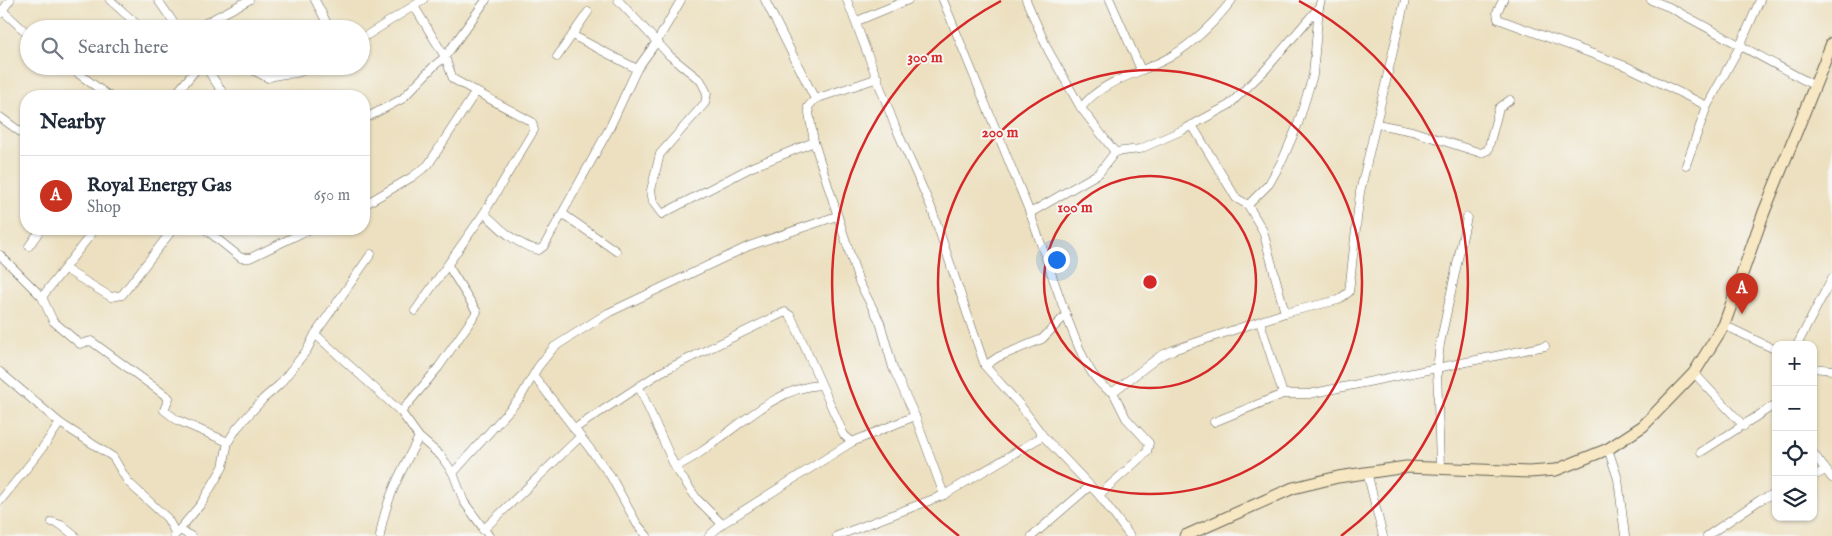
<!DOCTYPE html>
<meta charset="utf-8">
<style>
:root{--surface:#fff;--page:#f2f2f3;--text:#1f2937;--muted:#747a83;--line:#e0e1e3;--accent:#c8321e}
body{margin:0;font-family:"IM FELL English",serif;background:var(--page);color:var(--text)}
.controls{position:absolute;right:15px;bottom:15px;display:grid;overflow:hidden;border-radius:10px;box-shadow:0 1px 4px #0004}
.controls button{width:45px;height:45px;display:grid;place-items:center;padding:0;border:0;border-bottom:1px solid var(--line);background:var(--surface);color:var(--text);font:25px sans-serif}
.you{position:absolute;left:1056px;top:259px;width:18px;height:18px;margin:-12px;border:4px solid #fff;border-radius:50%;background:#1a73e8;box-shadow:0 0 0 8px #1a73e833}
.badge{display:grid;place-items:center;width:32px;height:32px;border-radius:50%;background:var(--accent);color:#fff;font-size:16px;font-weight:700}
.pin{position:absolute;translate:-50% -41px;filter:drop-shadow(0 1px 2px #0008)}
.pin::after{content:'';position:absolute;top:26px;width:18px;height:15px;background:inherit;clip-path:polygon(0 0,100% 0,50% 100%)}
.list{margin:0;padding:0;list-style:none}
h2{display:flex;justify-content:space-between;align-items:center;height:65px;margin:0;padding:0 20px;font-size:21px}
h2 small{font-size:16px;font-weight:400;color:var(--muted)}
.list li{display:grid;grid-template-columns:32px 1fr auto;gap:15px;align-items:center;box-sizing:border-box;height:80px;padding:0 20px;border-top:1px solid var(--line)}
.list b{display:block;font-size:19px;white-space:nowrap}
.list p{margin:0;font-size:16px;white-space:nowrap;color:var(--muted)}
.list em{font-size:16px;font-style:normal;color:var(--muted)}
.icon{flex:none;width:28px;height:28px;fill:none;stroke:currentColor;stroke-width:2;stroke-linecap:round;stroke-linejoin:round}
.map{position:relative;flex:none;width:1832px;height:536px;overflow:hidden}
.search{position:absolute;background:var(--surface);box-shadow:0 1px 4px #0004;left:20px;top:20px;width:350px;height:55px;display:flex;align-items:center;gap:12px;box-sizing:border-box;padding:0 18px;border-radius:28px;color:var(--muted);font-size:19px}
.panel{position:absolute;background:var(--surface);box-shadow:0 1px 4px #0004;left:20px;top:90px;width:350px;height:145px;border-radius:20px}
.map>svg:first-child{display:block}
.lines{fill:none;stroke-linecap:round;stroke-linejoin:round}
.minor-casing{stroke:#656155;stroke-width:9}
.secondary-casing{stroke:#656155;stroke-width:13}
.minor{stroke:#fff;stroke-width:8}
.secondary{stroke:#f7e8c3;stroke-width:11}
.ring{fill:none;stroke:#d62828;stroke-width:2.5}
.centre{fill:#d62828;stroke:#f6f6f2;stroke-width:2.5}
.ring-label{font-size:15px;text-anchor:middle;font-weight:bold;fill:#d62828;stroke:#f6f6f2;stroke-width:4;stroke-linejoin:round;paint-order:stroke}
</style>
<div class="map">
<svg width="1832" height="536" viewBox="0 0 1832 536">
<rect width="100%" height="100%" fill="#f6f6f2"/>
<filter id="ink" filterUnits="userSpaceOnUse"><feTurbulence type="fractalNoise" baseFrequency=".02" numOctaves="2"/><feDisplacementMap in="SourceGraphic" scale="10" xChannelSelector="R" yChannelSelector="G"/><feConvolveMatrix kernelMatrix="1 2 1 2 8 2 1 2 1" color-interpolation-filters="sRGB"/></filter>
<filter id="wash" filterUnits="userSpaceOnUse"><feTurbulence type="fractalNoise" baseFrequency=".0096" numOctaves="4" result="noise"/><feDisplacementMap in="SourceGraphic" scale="20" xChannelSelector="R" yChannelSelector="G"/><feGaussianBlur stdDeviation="1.12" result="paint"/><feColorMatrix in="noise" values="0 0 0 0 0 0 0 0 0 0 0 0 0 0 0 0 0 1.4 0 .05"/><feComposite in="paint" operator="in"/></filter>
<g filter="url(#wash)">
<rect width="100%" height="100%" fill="#ece0c0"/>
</g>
<g filter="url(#ink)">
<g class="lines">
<g class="minor-casing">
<g id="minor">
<polyline points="110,0 141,28"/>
<polyline points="158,0 178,29"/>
<polyline points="315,0 330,29"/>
<polyline points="618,0 670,56 701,81 707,93 705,103 660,154 651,190 653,202 662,214 752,167 814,142"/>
<polyline points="765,0 815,99 878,78"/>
<polyline points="847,0 895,126 931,207 985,366 1020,405 1043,436 1099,495 1130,536"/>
<polyline points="943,0 1030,213 1066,315 1042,339 998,357 985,366"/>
<polyline points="1026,0 1048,50 1081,108 1115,152"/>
<polyline points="1110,0 1141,70"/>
<polyline points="1503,0 1497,12 1498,19 1628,67 1707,106"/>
<polyline points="1651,0 1669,7 1815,86"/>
<polyline points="414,6 445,57 453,79 532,122 534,130 484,213 415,311"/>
<polyline points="3,11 29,35"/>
<polyline points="0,14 10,0"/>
<polyline points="857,21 908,0"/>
<polyline points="194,29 249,0"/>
<polyline points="574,36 637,69"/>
<polyline points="361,39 423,0"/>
<polyline points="557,57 588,12"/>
<polyline points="68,66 109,96"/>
<polyline points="205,66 225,96"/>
<path d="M245 66 268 78C286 70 293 79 311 66"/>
<polyline points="174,96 199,66"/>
<polyline points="815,99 808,107 814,142 859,282 880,322 893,368 915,416 944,495"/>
<path d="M1081 108C1104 78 1139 75 1170 57 1195 42 1215 22 1232 0"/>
<polyline points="0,117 26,136"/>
<polyline points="364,119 402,99 435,65 445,57 486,0"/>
<polyline points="1377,124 1412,131 1481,153 1488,150 1499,108 1510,100"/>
<polyline points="1192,125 1236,198 1248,205 1263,231 1285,313"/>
<polyline points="1686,165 1707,106 1740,46 1760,0"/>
<polyline points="364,205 412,177 428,165 475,93"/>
<polyline points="1248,205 1269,184 1283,159 1298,124 1313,75 1319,7"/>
<path d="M484 213C501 229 516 245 539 250L544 246 609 129 637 69 658 40 681 0"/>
<polyline points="1030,213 1099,173 1115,152 1140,149 1183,130 1229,105 1266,69 1319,7 1321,0"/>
<polyline points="563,214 616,251"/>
<polyline points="205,229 241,258 250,258 310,229"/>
<polyline points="29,246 41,229"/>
<polyline points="0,255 42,297 53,321 80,344 91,341 169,398 164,410 177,420 228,442"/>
<polyline points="65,269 111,297 122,295 173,229"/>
<polyline points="42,297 95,229"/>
<path d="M1066 315C1075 337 1090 385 1113 392L1126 418 1149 443 1147 452 1099 495"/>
<polyline points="1260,322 1283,394"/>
<polyline points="1724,325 1776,350"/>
<polyline points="315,334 401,412 419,437 441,456 453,473 464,502 489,536"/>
<polyline points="1797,345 1832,278"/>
<polyline points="1813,368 1832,370"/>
<polyline points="0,372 60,423 113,457 128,482 167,518 176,534"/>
<polyline points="1694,373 1744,426"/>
<polyline points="534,376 610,475 637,524 647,536"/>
<polyline points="639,387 675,467 697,499 722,524"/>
<polyline points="1113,392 1160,356 1173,350 1285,313 1338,300 1349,292 1360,192 1405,0"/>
<polyline points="401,412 438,368 477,312 449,267"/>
<polyline points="1214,422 1283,394 1309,394 1545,346"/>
<polyline points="574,429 661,372 785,312 791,316 844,435 852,442"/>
<polyline points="1608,449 1618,479 1625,536"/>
<polyline points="1701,452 1776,404"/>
<polyline points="1813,453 1832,478"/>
<path d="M675 467C722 446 768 387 821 385"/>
<polyline points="1440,467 1437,369 1440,344 1467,217"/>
<polyline points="1367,472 1383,536"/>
<polyline points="453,473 520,398 538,367 554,347 608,313 749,246 837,216"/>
<polyline points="1813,476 1826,470"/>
<polyline points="0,501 38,454 60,423"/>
<polyline points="52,522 61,525 75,536"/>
<polyline points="483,530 580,437"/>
<polyline points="181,531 191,536"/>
<polyline points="174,536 201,504 223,467 228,442 237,428 263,399 279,385 307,350 315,334 371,254"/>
<path d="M380 536C385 500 402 469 419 437"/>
<polyline points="709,536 722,524 852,442 915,416"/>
<polyline points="837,536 944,495 1043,436"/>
<polyline points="1032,536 1090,486"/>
<polyline points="1707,536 1760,500 1776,493"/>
</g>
</g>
<g class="secondary-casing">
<polyline id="secondary" points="1185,536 1293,488 1338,477 1406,467 1529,472 1556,470 1608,449 1643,426 1694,373 1724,325 1764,212 1832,43"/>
</g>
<use href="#minor" class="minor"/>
<use href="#secondary" class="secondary"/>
</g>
</g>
<g class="ring">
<circle cx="1150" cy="282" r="106"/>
<circle cx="1150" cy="282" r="212"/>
<path d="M959 536A318 318 0 0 1 1001 1M1299 1A318 318 0 0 1 1341 536"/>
</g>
<circle cx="1150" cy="282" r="8" class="centre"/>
<g class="ring-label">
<text x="925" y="62">300 m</text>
<text x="1000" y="137">200 m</text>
<text x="1075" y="212">100 m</text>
</g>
</svg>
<div class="controls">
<button>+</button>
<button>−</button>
<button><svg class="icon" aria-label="locate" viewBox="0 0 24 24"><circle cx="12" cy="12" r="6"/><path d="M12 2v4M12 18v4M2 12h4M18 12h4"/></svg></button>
<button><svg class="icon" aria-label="layers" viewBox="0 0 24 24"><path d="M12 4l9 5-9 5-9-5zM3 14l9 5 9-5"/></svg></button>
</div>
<div class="you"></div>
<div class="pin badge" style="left:1742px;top:314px">A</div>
<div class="search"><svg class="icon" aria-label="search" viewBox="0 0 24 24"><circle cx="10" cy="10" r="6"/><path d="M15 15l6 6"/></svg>Search here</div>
<section class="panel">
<h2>Nearby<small></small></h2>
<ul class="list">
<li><span class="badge">A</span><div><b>Royal Energy Gas</b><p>Shop</p></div><em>650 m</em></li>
</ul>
</section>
</div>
